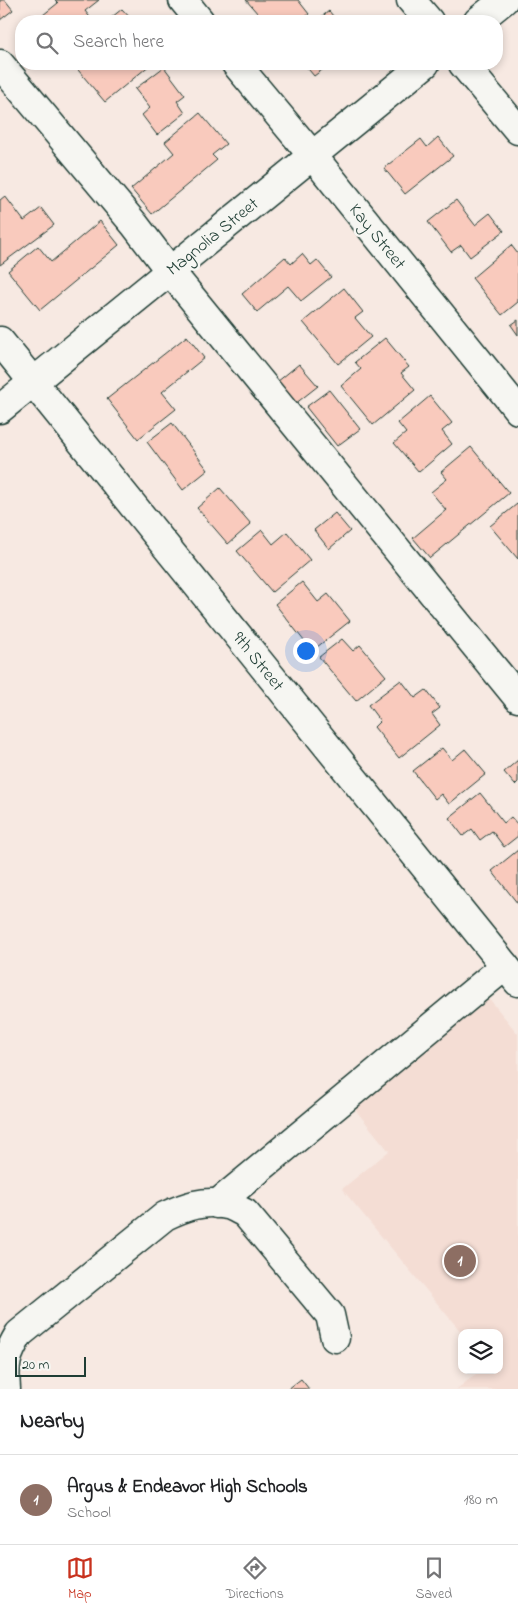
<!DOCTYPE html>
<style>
:root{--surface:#fff;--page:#f6f6f6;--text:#202124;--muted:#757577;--line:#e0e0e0;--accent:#c8321e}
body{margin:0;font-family:"Indie Flower",sans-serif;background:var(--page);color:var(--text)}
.controls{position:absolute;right:15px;bottom:15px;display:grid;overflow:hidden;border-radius:10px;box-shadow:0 2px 8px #0003}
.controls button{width:45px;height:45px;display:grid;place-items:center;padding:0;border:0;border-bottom:1px solid var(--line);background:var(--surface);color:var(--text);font:25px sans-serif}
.scale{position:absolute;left:15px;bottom:12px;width:71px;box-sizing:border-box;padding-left:5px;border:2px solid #1f3d34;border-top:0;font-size:14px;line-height:18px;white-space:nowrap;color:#1f3d34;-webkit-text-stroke:4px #f6f6f2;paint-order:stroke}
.you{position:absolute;left:305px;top:650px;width:18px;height:18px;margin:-12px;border:4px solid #fff;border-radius:50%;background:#1a73e8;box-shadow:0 0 0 8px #1a73e833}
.badge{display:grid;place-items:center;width:32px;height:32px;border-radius:50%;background:var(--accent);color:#fff;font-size:16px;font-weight:700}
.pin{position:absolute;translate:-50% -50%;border:2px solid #fff;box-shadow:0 1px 5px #0006}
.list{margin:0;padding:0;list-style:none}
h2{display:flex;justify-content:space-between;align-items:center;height:65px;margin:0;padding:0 20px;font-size:21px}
h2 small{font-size:16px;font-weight:400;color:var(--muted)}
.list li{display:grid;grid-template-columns:32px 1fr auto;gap:15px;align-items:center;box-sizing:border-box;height:90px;padding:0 20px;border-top:1px solid var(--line)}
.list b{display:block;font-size:19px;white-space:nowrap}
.list p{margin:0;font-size:16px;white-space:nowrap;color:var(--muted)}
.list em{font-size:16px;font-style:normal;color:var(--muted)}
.icon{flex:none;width:28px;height:28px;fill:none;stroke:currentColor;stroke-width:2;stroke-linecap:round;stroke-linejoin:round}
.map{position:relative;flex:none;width:518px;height:1389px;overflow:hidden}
.search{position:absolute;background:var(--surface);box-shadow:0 2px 8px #0003;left:15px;right:15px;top:15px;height:55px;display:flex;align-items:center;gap:12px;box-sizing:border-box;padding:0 18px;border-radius:20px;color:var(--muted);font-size:19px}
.sheet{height:155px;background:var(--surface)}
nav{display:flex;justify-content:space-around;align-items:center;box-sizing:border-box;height:70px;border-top:1px solid var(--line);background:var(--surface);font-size:14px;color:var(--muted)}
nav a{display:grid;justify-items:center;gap:2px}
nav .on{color:var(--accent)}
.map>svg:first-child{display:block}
.built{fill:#f4ddd4}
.building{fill:#f9cabd;stroke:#1f3d34}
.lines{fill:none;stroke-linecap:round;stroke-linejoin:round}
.minor-casing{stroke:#1f3d34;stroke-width:31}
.minor{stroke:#f6f6f2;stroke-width:28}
.labels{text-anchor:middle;stroke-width:5;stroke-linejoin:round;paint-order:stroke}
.street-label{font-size:18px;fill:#1f3d34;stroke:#f6f6f2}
</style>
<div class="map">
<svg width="518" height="1389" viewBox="0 0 518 1389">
<rect width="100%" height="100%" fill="#f7e9e2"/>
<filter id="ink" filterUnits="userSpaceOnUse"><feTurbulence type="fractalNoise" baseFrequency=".02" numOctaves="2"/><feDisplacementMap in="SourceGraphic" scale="10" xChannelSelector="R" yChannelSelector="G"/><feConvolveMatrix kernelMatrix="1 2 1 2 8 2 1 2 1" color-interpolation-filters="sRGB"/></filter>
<g filter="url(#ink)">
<polygon class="built" points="487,996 518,1034 518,1389 457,1389 481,1370 499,1370 499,1333 462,1333 342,1189 389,1151 353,1107"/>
<g class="building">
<polygon points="0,0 5,0 13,10 0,20"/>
<polygon points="55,0 99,0 85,11 93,21 48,21 43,15 58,3"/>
<polygon points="246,0 298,0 309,14 301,21 264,21"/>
<polygon points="122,9 133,21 107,21"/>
<polygon points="329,11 337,21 316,21"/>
<polygon points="73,64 151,64 105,102"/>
<polygon points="304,64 330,64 314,76"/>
<polygon points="164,67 185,95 177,101 185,113 157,135 142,115 150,108 135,89"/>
<polygon points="200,113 226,144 212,155 217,160 152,214 131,189 174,153 165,142"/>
<polygon points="438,137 453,156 405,194 384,168 421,139 427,147"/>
<polygon points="5,196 24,221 41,208 54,225 0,265 0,200"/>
<polygon points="456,200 475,225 490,213 504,231 470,257 461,245 451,252 428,222"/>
<polygon points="100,221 119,245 40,310 8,271 38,246 51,262"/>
<polygon points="511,245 518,254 518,302 502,315 472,278"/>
<polygon points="302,254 311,265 317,260 331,277 301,301 288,286 257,312 242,294 285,257 291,264"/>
<polygon points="344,288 363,312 355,318 371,337 338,364 303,322"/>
<polygon points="518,320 518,335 511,325"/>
<polygon points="187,336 204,358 162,392 176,409 138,439 107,399"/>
<polygon points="385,338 409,367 401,373 415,390 373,425 341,386 361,369 355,362"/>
<polygon points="299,364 318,386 295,404 277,382"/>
<polygon points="329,390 360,429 337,446 306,407"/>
<polygon points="430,396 452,423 442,431 452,444 419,472 394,443 406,433 398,423"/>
<polygon points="172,423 208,470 183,490 147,442"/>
<polygon points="471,447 509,493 430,558 413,538 446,510 431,492 447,479 441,472"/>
<polygon points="220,488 251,524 228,544 197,508"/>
<polygon points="517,504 518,505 518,559 490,526"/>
<polygon points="335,513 350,531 329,549 314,530"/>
<polygon points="262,530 273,544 287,532 310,560 272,592 237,551"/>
<polygon points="302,582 318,602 328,594 350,621 312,651 275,604"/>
<polygon points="342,639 353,651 360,645 386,676 356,701 319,657"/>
<polygon points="401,680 415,698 426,690 440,708 432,714 440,725 399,758 374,727 380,721 368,705"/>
<polygon points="442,748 452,760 465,749 486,774 449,804 441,794 435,799 413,771"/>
<polygon points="518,760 518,782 515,785 504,772"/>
<polygon points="480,793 504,823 511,817 518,825 518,836 504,847 492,831 480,840 472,829 463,836 449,818"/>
<polygon points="518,850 518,904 492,871"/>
<polygon points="301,1379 309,1389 288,1389"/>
</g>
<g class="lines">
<g class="minor-casing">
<g id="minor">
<polyline points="183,0 200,21"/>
<polyline points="411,0 429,21"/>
<polyline points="478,21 504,0"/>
<polyline points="0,64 135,225 170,271 518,698"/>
<polyline points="236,64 312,155 518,410"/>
<polyline points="463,64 518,130"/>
<polyline points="0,341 518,982"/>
<polyline points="0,409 425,64"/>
<polyline points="217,1204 505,966"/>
<path d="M6 1389C4 1364 6 1356 19 1334L165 1216C184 1207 205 1199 227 1205 233 1206 240 1211 245 1213L330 1315 335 1338"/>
</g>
</g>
<use href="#minor" class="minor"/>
</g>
</g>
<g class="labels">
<g class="street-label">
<text transform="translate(212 236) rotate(-39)" y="6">Magnolia Street</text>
<text transform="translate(378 236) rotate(51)" y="6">Kay Street</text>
<text transform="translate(259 661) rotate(51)" y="6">9th Street</text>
</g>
</g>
</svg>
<div class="controls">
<button><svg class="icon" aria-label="layers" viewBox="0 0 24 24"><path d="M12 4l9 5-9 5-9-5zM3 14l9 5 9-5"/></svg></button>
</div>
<div class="scale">20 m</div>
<div class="you"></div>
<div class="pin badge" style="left:460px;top:1261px;background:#8d6e63">1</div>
<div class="search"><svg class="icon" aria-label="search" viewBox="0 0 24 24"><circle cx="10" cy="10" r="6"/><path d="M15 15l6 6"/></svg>Search here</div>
</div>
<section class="sheet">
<h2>Nearby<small></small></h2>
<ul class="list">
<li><span class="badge" style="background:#8d6e63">1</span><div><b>Argus &amp; Endeavor High Schools</b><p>School</p></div><em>180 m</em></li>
</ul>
</section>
<nav>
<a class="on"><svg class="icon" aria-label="map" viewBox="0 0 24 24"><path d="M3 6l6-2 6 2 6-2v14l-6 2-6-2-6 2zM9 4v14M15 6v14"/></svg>Map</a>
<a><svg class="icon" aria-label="directions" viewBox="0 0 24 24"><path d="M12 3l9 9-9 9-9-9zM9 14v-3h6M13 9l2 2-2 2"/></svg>Directions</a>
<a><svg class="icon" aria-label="saved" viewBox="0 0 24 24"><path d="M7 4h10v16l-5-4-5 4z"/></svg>Saved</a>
</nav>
